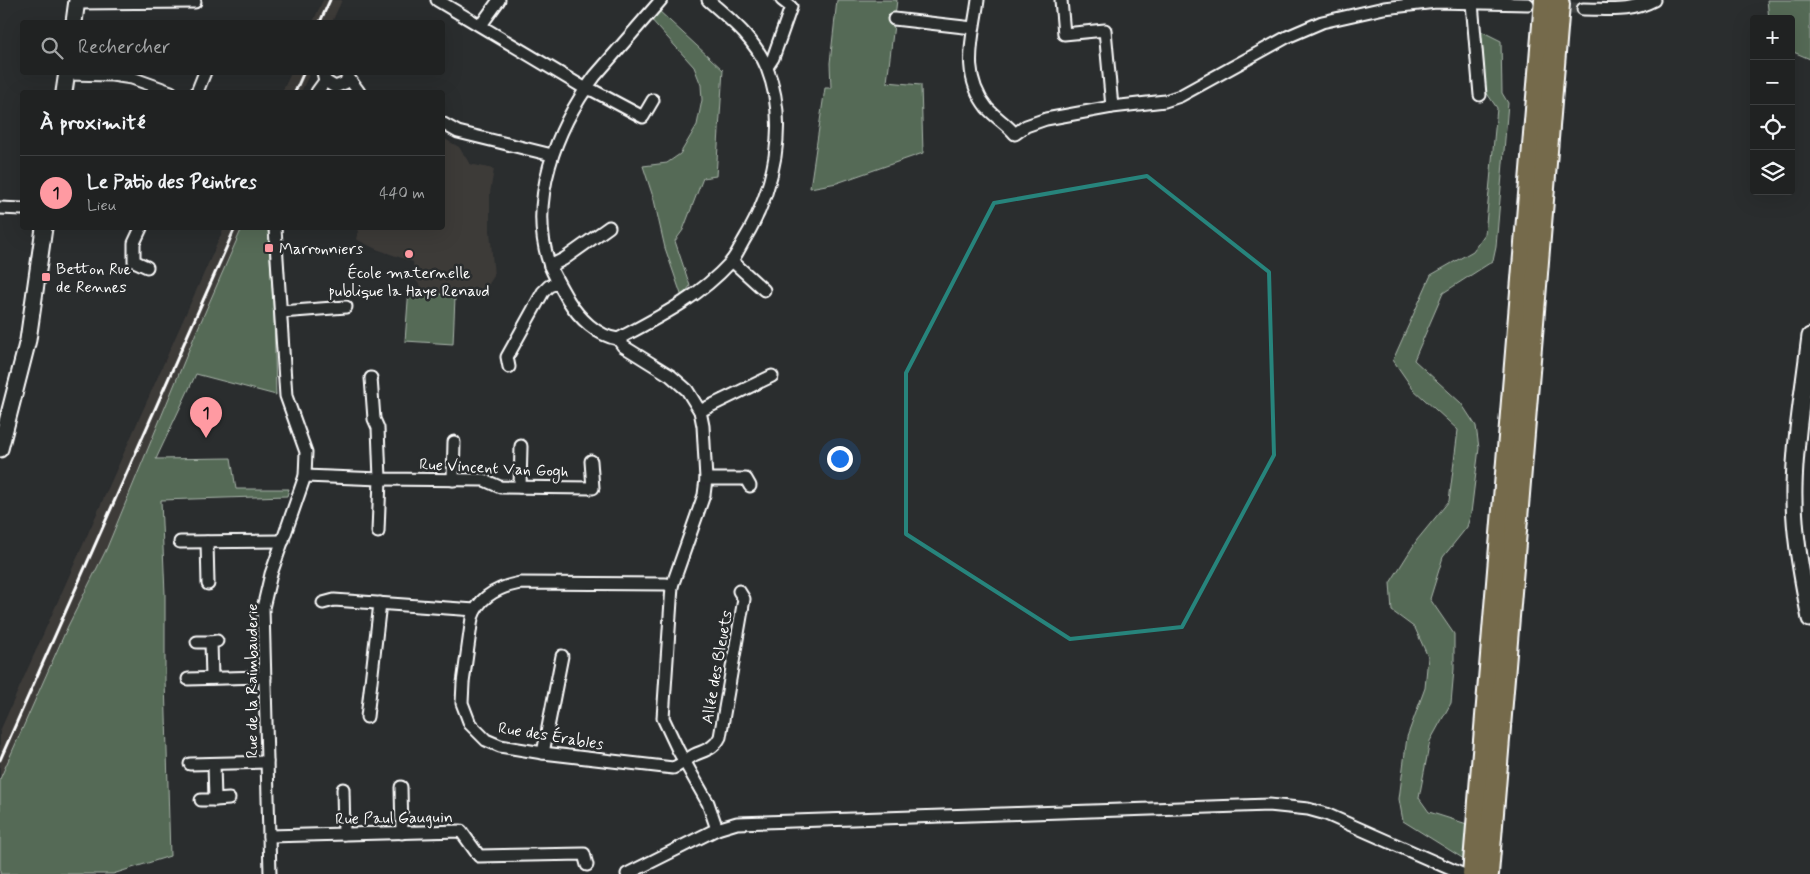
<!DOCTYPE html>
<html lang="fr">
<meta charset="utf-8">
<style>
:root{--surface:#202222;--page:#282a2a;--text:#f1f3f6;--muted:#a2a4a5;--line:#3d3f40;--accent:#ff9aa2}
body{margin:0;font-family:Mynerve,sans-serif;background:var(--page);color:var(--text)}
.controls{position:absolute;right:15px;top:15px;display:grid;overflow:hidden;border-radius:5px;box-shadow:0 5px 20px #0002}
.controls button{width:45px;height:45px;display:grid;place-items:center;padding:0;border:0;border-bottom:1px solid var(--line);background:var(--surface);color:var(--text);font:25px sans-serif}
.you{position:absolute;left:839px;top:458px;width:18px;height:18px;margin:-12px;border:4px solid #fff;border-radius:50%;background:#1a73e8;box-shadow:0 0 0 8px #1a73e833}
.badge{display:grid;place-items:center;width:32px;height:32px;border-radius:50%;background:var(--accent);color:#111;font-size:16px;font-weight:700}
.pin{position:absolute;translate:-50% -41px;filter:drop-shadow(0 1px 2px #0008)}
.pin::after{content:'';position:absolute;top:26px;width:18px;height:15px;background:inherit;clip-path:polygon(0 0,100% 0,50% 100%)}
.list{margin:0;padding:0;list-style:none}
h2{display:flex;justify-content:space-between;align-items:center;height:65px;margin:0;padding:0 20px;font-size:21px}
h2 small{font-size:16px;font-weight:400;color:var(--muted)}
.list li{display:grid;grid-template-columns:32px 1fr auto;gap:15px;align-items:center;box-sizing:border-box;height:75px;padding:0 20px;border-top:1px solid var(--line)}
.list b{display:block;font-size:19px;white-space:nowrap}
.list p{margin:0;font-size:16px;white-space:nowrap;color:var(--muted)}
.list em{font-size:16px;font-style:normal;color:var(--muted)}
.icon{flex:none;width:28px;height:28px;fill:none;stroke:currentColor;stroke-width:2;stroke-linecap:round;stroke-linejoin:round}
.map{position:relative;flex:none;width:1810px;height:874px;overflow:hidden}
.search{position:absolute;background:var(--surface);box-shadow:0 5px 20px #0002;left:20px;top:20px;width:425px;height:55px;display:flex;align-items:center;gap:12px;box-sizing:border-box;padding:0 18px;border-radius:5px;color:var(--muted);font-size:19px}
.panel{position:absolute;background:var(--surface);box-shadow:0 5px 20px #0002;left:20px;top:90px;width:425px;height:140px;border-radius:5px}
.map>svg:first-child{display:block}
.built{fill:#3c3a38}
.green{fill:#556b57;stroke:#aab5ab}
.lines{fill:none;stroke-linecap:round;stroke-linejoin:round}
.street-tunnel{stroke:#3f4243;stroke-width:11;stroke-dasharray:11 5.5;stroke-linecap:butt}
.street-casing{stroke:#fff;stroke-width:15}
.secondary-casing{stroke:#fff;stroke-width:19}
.highway-casing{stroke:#fff;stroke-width:24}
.street{stroke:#2a2d2e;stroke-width:11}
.secondary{stroke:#2a2d2e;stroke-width:15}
.highway{stroke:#756b4b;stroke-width:20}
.rail{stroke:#fff;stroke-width:3}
.marked{fill:none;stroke:#27847c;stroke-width:4;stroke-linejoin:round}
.poi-dot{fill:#ff9aa2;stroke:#2a2d2e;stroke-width:2}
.labels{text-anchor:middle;stroke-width:5;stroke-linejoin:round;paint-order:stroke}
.poi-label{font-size:16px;fill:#fff;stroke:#2a2d2e;text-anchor:start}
.street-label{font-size:16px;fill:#fff;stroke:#2a2d2e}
</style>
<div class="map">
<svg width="1810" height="874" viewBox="0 0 1810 874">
<rect width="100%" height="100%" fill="#2a2d2e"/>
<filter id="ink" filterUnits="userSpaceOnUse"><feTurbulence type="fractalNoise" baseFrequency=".02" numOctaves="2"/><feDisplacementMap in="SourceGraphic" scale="10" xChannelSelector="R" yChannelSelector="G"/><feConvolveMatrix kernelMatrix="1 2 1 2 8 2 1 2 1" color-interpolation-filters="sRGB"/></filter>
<g filter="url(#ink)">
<g class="built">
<polygon points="323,0 342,0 332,22 313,22"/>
<polygon points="291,73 310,73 301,92 282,92"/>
<polygon points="443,138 459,147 470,164 494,169 490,193 490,230 494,276 479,300 423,289 414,278 413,262 376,249 356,239 359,228 442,228"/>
<polygon points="224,228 242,228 195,335 106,550 68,626 0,779 0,731"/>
</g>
<g class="green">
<polygon points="837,0 897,0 887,82 921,85 923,153 837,183 810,188 825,88 831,88 830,63"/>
<polygon points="1767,0 1810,0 1810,59 1791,51 1791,19 1769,19"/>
<polygon points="657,9 723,70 716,176 703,178 683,230 675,241 690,286 682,297 665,248 654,200 643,166 667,163 680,154 697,125 702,100 701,85 694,67 649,17 655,17"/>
<polygon points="1481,31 1501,41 1502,93 1508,103 1496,247 1493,261 1443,293 1414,360 1461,403 1476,426 1479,448 1471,513 1467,527 1443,557 1430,599 1454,634 1454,669 1451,703 1430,741 1419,798 1429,812 1467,824 1464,859 1403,821 1399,799 1407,737 1425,688 1428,657 1415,628 1392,611 1390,583 1417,540 1449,501 1458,430 1413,389 1393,360 1431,275 1473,251 1485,234 1497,108 1486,92"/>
<polygon points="242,228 268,228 274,316 276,395 196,374 156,459 231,458 236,489 289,489 287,496 161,500 165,594 165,680 170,856 113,874 0,874 0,779 68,626 106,550 195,335"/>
<polygon points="409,288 455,297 453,344 405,341"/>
</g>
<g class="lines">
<polyline class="street-tunnel" points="1555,6 1583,9"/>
<g class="street-casing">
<g id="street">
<polyline points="437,0 586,89 594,91 643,117 653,100"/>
<path d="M661 0 595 76C556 128 527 202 550 266 555 278 562 289 568 300 579 318 597 336 618 339L623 346 671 376 687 390 700 411 703 426 706 479 704 495 672 586 663 718 678 750 708 803 717 829"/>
<path d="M978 0C973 38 960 74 987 108 996 118 1007 124 1015 134L1026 126 1046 119 1112 107 1165 101 1180 96 1287 37 1322 22 1384 8 1436 2 1528 4"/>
<polyline points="1061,0 1064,34 1105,30 1112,107"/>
<polyline points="76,3 195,2"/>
<polyline points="1472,3 1480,95"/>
<path d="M1583 9C1611 9 1629 13 1654 0"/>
<polyline points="894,19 973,28"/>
<polyline points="481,25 499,0"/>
<polyline points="767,67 773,58 791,7 782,0"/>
<polyline points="323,72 325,81 335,87 345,83 348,77 349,72"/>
<polyline points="67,74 112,75 132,78 171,92"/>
<polyline points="348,77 359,92"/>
<polyline points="197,92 205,72"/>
<polyline points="317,92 325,81"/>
<polyline points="442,123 458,132 552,155"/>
<polyline points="0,208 22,209"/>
<polyline points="141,228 134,243 134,261 147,267"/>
<polyline points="732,261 764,290"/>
<polyline points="550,266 564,259 609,227"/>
<polyline points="281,312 346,307"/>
<path d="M618 339C659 317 698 298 730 263 736 256 740 247 744 240 774 191 789 124 767 68 755 39 731 20 708 0"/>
<polyline points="509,367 507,357 543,292 549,286 558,283"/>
<polyline points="371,378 374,419 378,428 380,479 378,532"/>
<polyline points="700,411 772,376"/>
<polyline points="305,476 380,479 484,480 500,487 593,488 591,461"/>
<polyline points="706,479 746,479 750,486"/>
<polyline points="453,480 454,442"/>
<polyline points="520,487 521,446"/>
<polyline points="180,542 283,541"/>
<polyline points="207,542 208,584"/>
<path d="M672 586 666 584 520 583C499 587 479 596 472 618L463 683 462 703 470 724 486 740 500 746 543 753 673 768C681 765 687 759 694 755 705 750 714 749 720 737L744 599 739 591"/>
<polyline points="323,603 334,600 475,610"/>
<polyline points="197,642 211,642"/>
<polyline points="212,678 211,642 217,641"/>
<polyline points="188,679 265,677"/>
<polyline points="367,717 380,603"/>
<polyline points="543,753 562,656"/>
<polyline points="190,764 267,762"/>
<polyline points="401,787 402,833"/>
<polyline points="343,789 344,834"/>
<polyline points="201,800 215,800 214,764"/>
<polyline points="215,800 229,799"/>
<polyline points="269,836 461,831 479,856 584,854 587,865"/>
<polyline points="270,874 263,608 271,574 305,476 306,452 286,396 275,228"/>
<polyline points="627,874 717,829 737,823 1269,805 1308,809 1326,814 1462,874"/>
</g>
</g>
<g class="secondary-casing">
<g id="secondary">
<polyline points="74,22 77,0"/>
<polyline points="64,92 67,72"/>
<path d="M1810 336C1804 386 1795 437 1794 487 1793 532 1802 576 1810 619"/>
<polyline points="0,449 28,340 44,228"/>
</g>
</g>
<g class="highway-casing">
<g id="highway">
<polyline points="1473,874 1545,0"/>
<polyline points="1488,874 1559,4"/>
</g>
</g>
<use href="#street" class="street"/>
<use href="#secondary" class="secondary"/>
<use href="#highway" class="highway"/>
<g class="rail">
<polyline points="320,22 330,0"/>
<polyline points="295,92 304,72"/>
<polyline points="0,760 235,228"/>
</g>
</g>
</g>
<path class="marked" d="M1147 176 1269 272 1274 455 1182 627 1070 639 906 534V373L994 203Z"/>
<g class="poi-dot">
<rect x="264" y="243" width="10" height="10" rx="2.5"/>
<circle cx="409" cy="254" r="5"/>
<rect x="41" y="272" width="10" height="10" rx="2.5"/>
</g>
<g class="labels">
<g class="poi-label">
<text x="279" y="254">Marronniers</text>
<text x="56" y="274">Betton Rue<tspan x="56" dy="18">de Rennes</tspan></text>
<text x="409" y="278" text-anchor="middle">École maternelle<tspan x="409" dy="18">publique la Haye Renaud</tspan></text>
</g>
<g class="street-label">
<text transform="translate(494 467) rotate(3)" y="6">Rue Vincent Van Gogh</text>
<text transform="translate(716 667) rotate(-80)" y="6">Allée des Bleuets</text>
<text transform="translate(251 681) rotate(-90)" y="6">Rue de la Raimbauderie</text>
<text transform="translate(551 735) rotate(9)" y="6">Rue des Érables</text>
<text transform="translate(394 817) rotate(-1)" y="6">Rue Paul Gauguin</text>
</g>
</g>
</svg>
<div class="controls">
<button>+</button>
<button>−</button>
<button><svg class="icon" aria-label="locate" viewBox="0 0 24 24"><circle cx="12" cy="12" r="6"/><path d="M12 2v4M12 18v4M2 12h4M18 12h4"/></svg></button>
<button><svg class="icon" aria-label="layers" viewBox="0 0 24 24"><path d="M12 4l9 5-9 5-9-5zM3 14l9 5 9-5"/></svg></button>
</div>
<div class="you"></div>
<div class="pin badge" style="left:206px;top:438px">1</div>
<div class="search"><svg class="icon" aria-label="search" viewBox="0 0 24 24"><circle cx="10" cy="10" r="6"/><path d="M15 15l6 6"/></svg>Rechercher</div>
<section class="panel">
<h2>À proximité<small></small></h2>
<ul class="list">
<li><span class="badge">1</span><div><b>Le Patio des Peintres</b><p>Lieu</p></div><em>440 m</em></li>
</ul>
</section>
</div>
